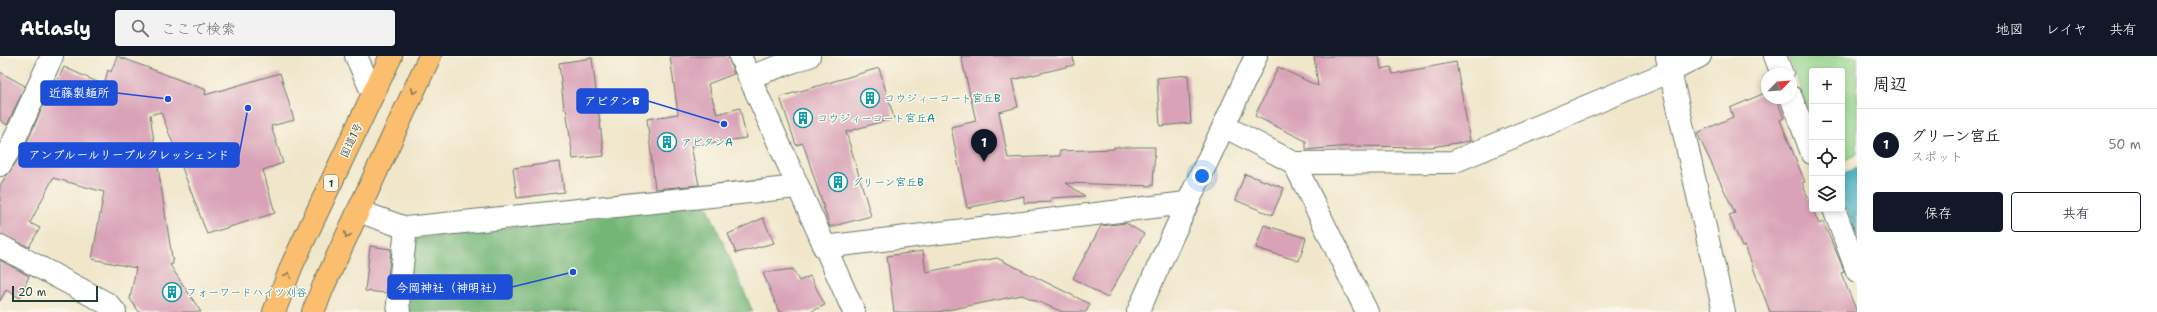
<!DOCTYPE html>
<html lang="ja">
<meta charset="utf-8">
<style>
:root{--surface:#fff;--page:#f2f2f2;--text:#222;--muted:#767676;--line:#e0e0e0;--accent:#111827}
body{margin:0;font-family:"Shantell Sans","Klee One",sans-serif;background:var(--page);color:var(--text)}
.controls{position:absolute;right:12px;top:12px;display:grid;overflow:hidden;border-radius:4px;box-shadow:0 2px 6px #0003}
.controls button{width:36px;height:36px;display:grid;place-items:center;padding:0;border:0;border-bottom:1px solid var(--line);background:var(--surface);color:var(--text);font:20px sans-serif}
.compass{position:absolute;left:1761px;top:12px;width:36px;height:36px;border-radius:50%;background:var(--surface);box-shadow:0 2px 6px #0003;rotate:65deg}
.scale{position:absolute;left:12px;bottom:10px;width:86px;box-sizing:border-box;padding-left:4px;border:2px solid #1f3d34;border-top:0;font-size:11px;line-height:14px;white-space:nowrap;color:#1f3d34;-webkit-text-stroke:3px #fbf7ec;paint-order:stroke}
.you{position:absolute;left:1202px;top:120px;width:14px;height:14px;margin:-10px;border:3px solid #fff;border-radius:50%;background:#1a73e8;box-shadow:0 0 0 6px #1a73e833}
.badge{display:grid;place-items:center;width:26px;height:26px;border-radius:50%;background:var(--accent);color:#fff;font-size:13px;font-weight:700}
.pin{position:absolute;translate:-50% -33px;filter:drop-shadow(0 1px 2px #0008)}
.pin::after{content:'';position:absolute;top:21px;width:14px;height:12px;background:inherit;clip-path:polygon(0 0,100% 0,50% 100%)}
.list{margin:0;padding:0;list-style:none}
h2{display:flex;justify-content:space-between;align-items:center;height:52px;margin:0;padding:0 16px;font-size:17px}
h2 small{font-size:13px;font-weight:400;color:var(--muted)}
.list li{display:grid;grid-template-columns:26px 1fr auto;gap:12px;align-items:center;box-sizing:border-box;height:72px;padding:0 16px;border-top:1px solid var(--line)}
.list b{display:block;font-size:15px;white-space:nowrap}
.list p{margin:0;font-size:13px;white-space:nowrap;color:var(--muted)}
.list em{font-size:13px;font-style:normal;color:var(--muted)}
.actions{display:flex;gap:8px;padding:12px 16px}
.actions a{flex:1;padding:9px 0;border:1px solid var(--accent);border-radius:4px;text-align:center;font-size:14px;color:var(--accent)}
.actions .main{background:var(--accent);color:#fff}
.icon{flex:none;width:22px;height:22px;fill:none;stroke:currentColor;stroke-width:2;stroke-linecap:round;stroke-linejoin:round}
.map{position:relative;flex:none;width:1857px;height:256px;overflow:hidden}
header{display:flex;align-items:center;gap:24px;box-sizing:border-box;height:56px;padding:0 20px;background:var(--accent);color:#fff}
header strong{font-size:19px}
nav{display:flex;gap:22px;margin-inline-start:auto;font-size:14px}
.search{width:280px;height:36px;background:var(--page);display:flex;align-items:center;gap:10px;box-sizing:border-box;padding:0 14px;border-radius:4px;color:var(--muted);font-size:15px}
main{display:flex}
aside{flex:1;background:var(--surface)}
.map>svg:first-child{display:block}
.green{fill:#92d48b;stroke:#588860}
.forest{fill:#75b677;stroke:#4a7a56}
.water{fill:#3dabbb;stroke:#2e7478}
.building{fill:#d9a2b7}
.lines{fill:none;stroke-linecap:round;stroke-linejoin:round}
.minor-casing{stroke:#687869;stroke-width:24}
.highway-casing{stroke:#687869;stroke-width:24}
.minor{stroke:#fff;stroke-width:22}
.highway{stroke:#fabe6e;stroke-width:22}
.oneway{stroke:#82774e}
.labels{text-anchor:middle;stroke-width:3;stroke-linejoin:round;paint-order:stroke}
.shield{fill:#fbf7ec;stroke:#61756b;stroke-width:1}
.shield-label{font-size:10px;font-weight:bold;fill:#1f3d34}
.culture-label{font-size:11px;fill:#0d838f;stroke:#fbf7ec;text-anchor:start}
.street-label{font-size:11px;fill:#1f3d34;stroke:#fbf7ec}
.leader{fill:none;stroke:#1d4ed8;stroke-width:1.5}
.callout-dot{fill:#1d4ed8;stroke:#fbf7ec;stroke-width:1.5}
.callout{fill:#1d4ed8;stroke:#1d4ed8;stroke-width:1.5}
.callout-label{font-size:12px;text-anchor:middle;font-weight:bold;fill:#fff}
</style>
<header>
<strong>Atlasly</strong>
<div class="search"><svg class="icon" aria-label="search" viewBox="0 0 24 24"><circle cx="10" cy="10" r="6"/><path d="M15 15l6 6"/></svg>ここで検索</div>
<nav><a>地図</a><a>レイヤ</a><a>共有</a></nav>
</header>
<main>
<div class="map">
<svg width="1857" height="256" viewBox="0 0 1857 256">
<rect width="100%" height="100%" fill="#fbf7ec"/>
<filter id="ink" filterUnits="userSpaceOnUse"><feTurbulence type="fractalNoise" baseFrequency=".025" numOctaves="2"/><feDisplacementMap in="SourceGraphic" scale="8" xChannelSelector="R" yChannelSelector="G"/><feConvolveMatrix kernelMatrix="1 2 1 2 8 2 1 2 1" color-interpolation-filters="sRGB"/></filter>
<filter id="wash" filterUnits="userSpaceOnUse"><feTurbulence type="fractalNoise" baseFrequency=".012" numOctaves="4" result="noise"/><feDisplacementMap in="SourceGraphic" scale="16" xChannelSelector="R" yChannelSelector="G"/><feGaussianBlur stdDeviation="0.9" result="paint"/><feColorMatrix in="noise" values="0 0 0 0 0 0 0 0 0 0 0 0 0 0 0 0 0 1.4 0 .05"/><feComposite in="paint" operator="in"/></filter>
<g filter="url(#wash)">
<rect width="100%" height="100%" fill="#f0e7cb"/>
<polygon class="green" points="1788,0 1857,0 1857,98 1842,105 1842,15 1812,15 1812,64"/>
<polygon class="forest" points="706,147 753,256 408,256 413,183"/>
<polygon class="water" points="1857,111 1857,182 1842,143 1842,118"/>
<g id="blocks">
<g class="building">
<polygon points="117,0 206,34 205,39 280,17 294,64 271,70 283,107 263,114 275,157 207,178 161,56 150,59 173,208 170,209 201,256 139,256 130,243 136,212 92,203 104,136 53,122 30,167 40,172 29,191 0,178 0,129 22,98 46,43 48,44 53,27 56,28 64,11 104,29 108,14 111,16"/>
<polygon points="670,0 728,0 734,18 708,28 717,58 740,52 746,82 691,90 699,129 655,133 647,63 678,58"/>
<polygon points="961,0 1073,0 1074,9 1012,24 1018,51 999,56 1008,102 1060,100 1060,95 1114,93 1114,91 1155,91 1153,130 1066,127 1085,140 1051,142 1051,146 1024,147 1024,140 967,152 951,71 976,65"/>
<polygon points="1314,0 1379,0 1381,13 1391,11 1393,18 1456,6 1470,85 1431,91 1349,90 1306,94 1306,85 1255,60 1278,11 1318,30"/>
<polygon points="592,2 604,100 573,103 566,52 564,53 559,7"/>
<polygon points="879,12 894,62 846,76 871,160 830,171 803,87 796,89 780,41"/>
<polygon points="0,16 25,30 7,69 0,64"/>
<polygon points="1188,19 1191,67 1160,70 1157,22"/>
<polygon points="1767,36 1767,42 1776,42 1784,62 1780,64 1805,126 1802,127 1819,168 1823,166 1841,207 1844,216 1841,217 1857,256 1770,256 1745,190 1742,191 1729,159 1735,157 1697,77 1733,61 1730,52"/>
<polygon points="560,106 564,136 517,142 513,112"/>
<polygon points="1245,118 1284,132 1272,159 1235,144"/>
<polygon points="763,162 774,187 736,197 728,178"/>
<polygon points="1126,167 1144,178 1107,242 1073,222 1101,170"/>
<polygon points="1264,169 1306,182 1299,205 1256,192"/>
<polygon points="370,190 391,193 386,237 365,235"/>
<polygon points="923,195 926,216 997,202 1090,248 1086,256 1063,256 1022,239 938,256 894,256 887,200"/>
<polygon points="0,204 29,220 20,242 6,234 0,245"/>
<polygon points="793,213 799,225 810,220 825,249 810,256 779,256 763,217"/>
</g>
</g>
</g>
<g filter="url(#ink)">
<use href="#blocks" fill-opacity="0" stroke="#687869" stroke-width="1"/>
<g class="lines">
<g class="minor-casing">
<g id="minor">
<polyline points="356,0 373,38"/>
<polyline points="740,0 854,256"/>
<polyline points="1775,0 1782,18"/>
<polyline points="1667,1 1724,256"/>
<polyline points="749,21 809,0"/>
<polyline points="1791,41 1812,97"/>
<polyline points="1224,70 1294,107 1453,106 1669,16 1700,0"/>
<polyline points="1294,107 1367,256"/>
<polyline points="0,109 11,91 52,0"/>
<polyline points="1834,153 1857,215"/>
<polyline points="358,155 406,172 797,131"/>
<polyline points="0,190 108,248 115,256"/>
<polyline points="824,191 1186,147"/>
<polyline points="399,256 398,247 406,172"/>
<path d="M1138 256C1176 170 1217 86 1256 0"/>
</g>
</g>
<g class="highway-casing">
<g id="highway">
<polyline points="274,256 292,209 391,0"/>
<polyline points="313,256 324,229 430,0"/>
</g>
</g>
<use href="#minor" class="minor"/>
<use href="#highway" class="highway"/>
</g>
<defs><path id="oneway-chevron" d="M-2-3.5L2.5 0L-2 3.5" fill="none" stroke-width="1.6" stroke-linecap="round" stroke-linejoin="round"/></defs>
<g class="oneway">
<use href="#oneway-chevron" transform="translate(414 35) rotate(115)"/>
<use href="#oneway-chevron" transform="translate(347 179) rotate(115)"/>
<use href="#oneway-chevron" transform="translate(288 219) rotate(-70)"/>
</g>
</g>
<defs>
<g id="building-ring" transform="scale(1)"><circle r="9.5" fill="#fbf7ec" stroke="#0f9aa8" stroke-width="1.5"/><path d="M-4-6H4V6H1V3H-1V6H-4ZM-2.5-4.3h1.7v1.8h-1.7ZM.8-4.3h1.7v1.8H.8ZM-2.5-1h1.7V.8h-1.7ZM.8-1h1.7V.8H.8Z" fill="#0f9aa8"/></g>
</defs>
<g fill-rule="evenodd">
<use href="#building-ring" x="870" y="42"/>
<use href="#building-ring" x="803" y="62"/>
<use href="#building-ring" x="667" y="86"/>
<use href="#building-ring" x="838" y="126"/>
<use href="#building-ring" x="172" y="236"/>
</g>
<g class="labels">
<rect class="shield" x="324" y="119" width="14" height="16" rx="3"/>
<g class="shield-label">
<text x="331" y="131">1</text>
</g>
<g class="culture-label">
<text x="884" y="46">コウジィーコート宮丘B</text>
<text x="817" y="66">コウジィーコート宮丘A</text>
<text x="681" y="90">アビタンA</text>
<text x="852" y="130">グリーン宮丘B</text>
<text x="186" y="240">フォーワードハイツ刈谷</text>
</g>
<g class="street-label">
<text transform="translate(351 84) rotate(-65)" y="4">国道1号</text>
</g>
</g>
<path class="leader" d="M168 43L117 37M724 68L648 45M248 52L239 99M573 216L512 231"/>
<g class="callout-dot">
<circle cx="168" cy="43" r="4"/>
<circle cx="724" cy="68" r="4"/>
<circle cx="248" cy="52" r="4"/>
<circle cx="573" cy="216" r="4"/>
</g>
<g class="callout">
<rect x="41" y="25" width="76" height="24" rx="4"/>
<rect x="577" y="33" width="71" height="24" rx="4"/>
<rect x="19" y="87" width="220" height="24" rx="4"/>
<rect x="388" y="219" width="124" height="24" rx="4"/>
</g>
<g class="callout-label">
<text x="79" y="41">近藤製麺所</text>
<text x="612" y="49">アビタンB</text>
<text x="129" y="103">アンブルールリーブルクレッシェンド</text>
<text x="450" y="236">今岡神社（神明社）</text>
</g>
</svg>
<div class="controls">
<button>+</button>
<button>−</button>
<button><svg class="icon" aria-label="locate" viewBox="0 0 24 24"><circle cx="12" cy="12" r="6"/><path d="M12 2v4M12 18v4M2 12h4M18 12h4"/></svg></button>
<button><svg class="icon" aria-label="layers" viewBox="0 0 24 24"><path d="M12 4l9 5-9 5-9-5zM3 14l9 5 9-5"/></svg></button>
</div>
<svg class="compass" viewBox="-18 -18 36 36"><path d="M0-13l5 13h-10z" fill="#e53935"/><path d="M0 13l5-13h-10z" fill="#767676"/></svg>
<div class="scale">20 m</div>
<div class="you"></div>
<div class="pin badge" style="left:984px;top:106px">1</div>
</div>
<aside>
<h2>周辺<small></small></h2>
<ul class="list">
<li><span class="badge">1</span><div><b>グリーン宮丘</b><p>スポット</p></div><em>50 m</em></li>
</ul>
<div class="actions"><a class="main">保存</a><a>共有</a></div>
</aside>
</main>
